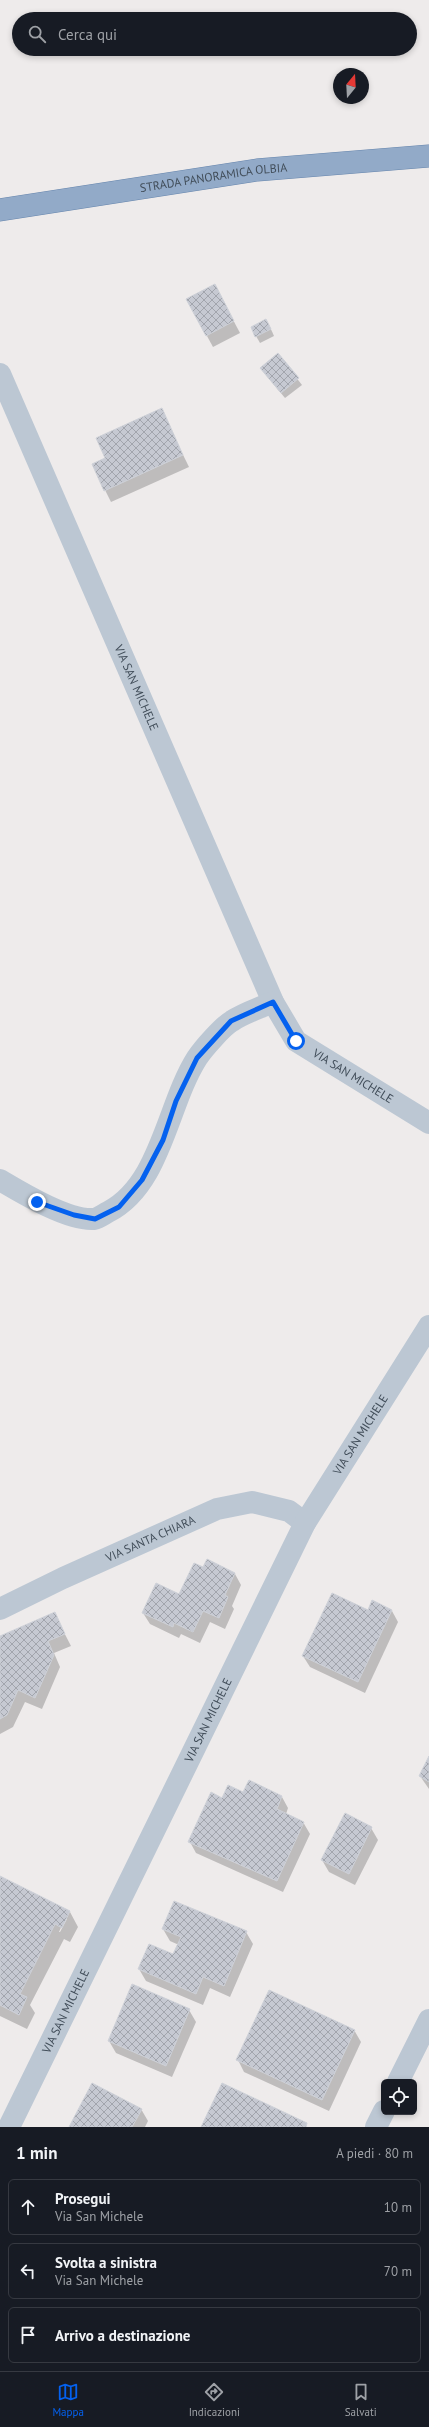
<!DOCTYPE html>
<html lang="it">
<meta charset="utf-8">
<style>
:root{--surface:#171b24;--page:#20242c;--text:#f1f3f6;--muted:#9ea1a6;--line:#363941;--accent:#0461ef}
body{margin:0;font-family:"PT Sans",sans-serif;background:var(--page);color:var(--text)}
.controls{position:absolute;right:12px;bottom:12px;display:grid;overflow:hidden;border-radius:6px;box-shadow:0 2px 6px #0003}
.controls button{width:36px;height:36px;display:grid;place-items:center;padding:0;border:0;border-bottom:1px solid var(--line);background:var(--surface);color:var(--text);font:20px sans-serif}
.compass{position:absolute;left:333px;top:68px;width:36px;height:36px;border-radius:50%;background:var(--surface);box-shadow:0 2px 6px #0003;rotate:18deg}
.stop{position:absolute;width:12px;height:12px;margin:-9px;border:3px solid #0461ef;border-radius:50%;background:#fff}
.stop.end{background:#0461ef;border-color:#fff;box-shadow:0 1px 4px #0008}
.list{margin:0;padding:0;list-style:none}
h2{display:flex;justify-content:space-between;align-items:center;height:52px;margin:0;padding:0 16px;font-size:17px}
h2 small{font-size:13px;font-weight:400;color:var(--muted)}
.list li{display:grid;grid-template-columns:26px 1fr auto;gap:12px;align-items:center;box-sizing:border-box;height:56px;margin:0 8px 8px;padding:0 8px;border:1px solid var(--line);border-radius:6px}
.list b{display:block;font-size:15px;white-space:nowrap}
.list p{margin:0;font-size:13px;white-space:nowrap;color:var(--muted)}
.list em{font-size:13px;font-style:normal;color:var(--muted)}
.icon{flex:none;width:22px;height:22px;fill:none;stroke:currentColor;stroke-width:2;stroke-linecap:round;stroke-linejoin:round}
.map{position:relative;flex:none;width:429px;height:2127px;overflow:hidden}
.search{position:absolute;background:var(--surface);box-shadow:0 2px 6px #0003;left:12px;right:12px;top:12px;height:44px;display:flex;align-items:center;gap:10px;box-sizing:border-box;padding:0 14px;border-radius:22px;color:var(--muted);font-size:15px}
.sheet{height:244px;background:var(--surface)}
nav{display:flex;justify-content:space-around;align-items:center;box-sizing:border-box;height:56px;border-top:1px solid var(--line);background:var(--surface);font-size:11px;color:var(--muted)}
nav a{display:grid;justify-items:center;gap:2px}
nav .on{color:var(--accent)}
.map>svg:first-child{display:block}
.shadow{fill:#0003;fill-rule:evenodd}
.building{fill:url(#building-cross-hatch);stroke:#ced1d8}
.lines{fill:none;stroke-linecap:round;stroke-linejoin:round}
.trunk-casing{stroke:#6786ad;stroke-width:23}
.minor{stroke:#bcc7d3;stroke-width:22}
.trunk{stroke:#92aac8;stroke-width:22}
.route{stroke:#0461ef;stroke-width:5}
.labels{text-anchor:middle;stroke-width:3;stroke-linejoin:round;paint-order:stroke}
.street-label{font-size:12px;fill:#424e5a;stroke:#fff}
</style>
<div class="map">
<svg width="429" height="2127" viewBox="0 0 429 2127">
<defs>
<pattern id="building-cross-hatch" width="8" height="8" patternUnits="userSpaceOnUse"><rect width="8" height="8" fill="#c6c9d2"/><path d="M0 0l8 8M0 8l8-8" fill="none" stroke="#a2a5ad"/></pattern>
</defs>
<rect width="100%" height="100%" fill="#eeebeb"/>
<g class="shadow">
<polygon points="221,297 240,333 213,347 207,336"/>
<polygon points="270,327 274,336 260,343 256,336"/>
<polygon points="278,354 302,385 285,398 265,374"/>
<polygon points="161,410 189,467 111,502 105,490 106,459"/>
<polygon points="204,1568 235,1574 241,1585 232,1606 234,1609 225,1629 210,1622 200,1643 181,1634 179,1638 150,1624 143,1613 179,1595"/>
<polygon points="368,1611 392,1611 398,1622 365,1693 310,1667 303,1656"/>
<polygon points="54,1613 71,1646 54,1653 60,1667 42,1709 25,1702 13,1727 0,1734 0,1637"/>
<polygon points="429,1758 429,1789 420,1776"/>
<polygon points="282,1797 288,1808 286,1814 303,1822 310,1834 283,1892 196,1853 190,1842 222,1799"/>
<polygon points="371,1828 378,1840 355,1885 329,1872 322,1860"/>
<path d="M0 1877 70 1912 78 1927 70 1942 64 1939 30 2005 35 2013 27 2029 0 2016ZM65 1919H67L60 1932H59Z"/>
<polygon points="163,1929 246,1932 253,1944 230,1997 210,1988 203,2005 146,1981 139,1969 174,1955 179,1945 170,1941"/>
<polygon points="189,2010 196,2022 172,2077 116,2053 109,2041"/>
<polygon points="354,2030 361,2042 329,2111 244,2072 238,2060"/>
<polygon points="141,2109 148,2121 145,2127 71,2127"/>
</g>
<g class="building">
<polygon points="215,284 234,321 206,336 186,299"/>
<polygon points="266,319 271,329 255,337 251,327"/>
<polygon points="278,353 299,378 281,393 260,368"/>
<polygon points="162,408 183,455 104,491 92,464 105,458 96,438"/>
<polygon points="207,1559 235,1573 225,1595 228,1597 219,1618 203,1611 193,1632 174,1623 173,1627 142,1613 156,1583 179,1594 194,1563 203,1567"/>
<polygon points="332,1593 368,1610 372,1600 392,1610 358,1682 302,1656"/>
<polygon points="55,1612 65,1634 48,1641 54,1655 35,1698 18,1690 7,1715 0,1719 0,1636"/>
<polygon points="429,1756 429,1782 419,1776"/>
<polygon points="249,1780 282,1796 277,1809 304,1822 277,1881 188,1842 211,1792 222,1798 228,1785 243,1792"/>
<polygon points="345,1813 372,1827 349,1874 321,1860"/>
<polygon points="0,1876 70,1911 62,1928 55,1924 20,1994 27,1997 19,2015 0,2005"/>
<polygon points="174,1901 247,1931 224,1986 203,1977 196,1994 138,1969 149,1944 173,1954 181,1937 162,1929"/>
<polygon points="132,1984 190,2009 166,2066 108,2041"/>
<polygon points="269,1990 355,2030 322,2100 236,2060"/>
<polygon points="92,2083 142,2109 132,2127 69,2127"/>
<polygon points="222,2083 307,2123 306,2127 201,2127"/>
</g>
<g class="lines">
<g class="trunk-casing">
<g id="trunk">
<path id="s4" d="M0 210 257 170 429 156"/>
</g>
</g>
<g class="minor">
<path id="s1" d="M0 374 273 1002 296 1041 429 1123"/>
<path d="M0 1180C22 1193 68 1221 94 1219 99 1218 104 1214 108 1212 161 1185 167 1105 197 1058 203 1049 223 1026 232 1021 244 1013 260 1008 273 1002"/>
<path id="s2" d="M0 1609 63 1578 217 1509 252 1502 289 1511 305 1523"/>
<polyline points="398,2082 429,2020"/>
<path id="s3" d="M9 2127 305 1523 429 1326"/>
<polyline points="376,2127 384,2111"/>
</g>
<use href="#trunk" class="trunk"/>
</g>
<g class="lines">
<polyline class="route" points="37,1202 74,1215 95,1219 119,1207 142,1180 163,1140 176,1101 197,1058 231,1021 273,1002 296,1041"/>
</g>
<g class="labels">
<g class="street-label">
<text dy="4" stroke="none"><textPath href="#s4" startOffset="216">STRADA PANORAMICA OLBIA</textPath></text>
<text dy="4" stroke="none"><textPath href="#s1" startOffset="342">VIA SAN MICHELE</textPath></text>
<text dy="4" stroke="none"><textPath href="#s1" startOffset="797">VIA SAN MICHELE</textPath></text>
<text dy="4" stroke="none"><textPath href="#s3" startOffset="777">VIA SAN MICHELE</textPath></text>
<text dy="4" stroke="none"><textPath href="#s2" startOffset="166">VIA SANTA CHIARA</textPath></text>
<text dy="4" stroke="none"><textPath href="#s3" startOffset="453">VIA SAN MICHELE</textPath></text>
<text dy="4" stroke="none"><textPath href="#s3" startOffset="129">VIA SAN MICHELE</textPath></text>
</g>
</g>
</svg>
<div class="controls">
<button><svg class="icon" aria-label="locate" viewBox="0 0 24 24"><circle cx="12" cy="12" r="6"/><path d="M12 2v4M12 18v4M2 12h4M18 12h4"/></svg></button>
</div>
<svg class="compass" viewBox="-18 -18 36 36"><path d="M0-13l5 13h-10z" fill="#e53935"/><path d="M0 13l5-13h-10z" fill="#9ea1a6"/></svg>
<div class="stop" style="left:296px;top:1041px"></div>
<div class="stop end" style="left:37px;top:1202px"></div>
<div class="search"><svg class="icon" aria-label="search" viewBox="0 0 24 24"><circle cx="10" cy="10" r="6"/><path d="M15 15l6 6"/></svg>Cerca qui</div>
</div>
<section class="sheet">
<h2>1 min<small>A piedi · 80 m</small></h2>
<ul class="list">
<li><svg class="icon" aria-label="ahead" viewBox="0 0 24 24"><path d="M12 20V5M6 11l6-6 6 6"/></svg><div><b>Prosegui</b><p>Via San Michele</p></div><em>10 m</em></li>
<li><svg class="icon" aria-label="left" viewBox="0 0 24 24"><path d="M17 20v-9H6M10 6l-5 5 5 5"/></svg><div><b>Svolta a sinistra</b><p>Via San Michele</p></div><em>70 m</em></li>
<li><svg class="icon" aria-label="arrive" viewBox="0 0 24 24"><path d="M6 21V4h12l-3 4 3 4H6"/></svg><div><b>Arrivo a destinazione</b></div></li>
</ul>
</section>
<nav>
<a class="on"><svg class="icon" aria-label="map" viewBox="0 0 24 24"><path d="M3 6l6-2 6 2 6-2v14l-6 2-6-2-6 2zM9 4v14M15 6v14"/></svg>Mappa</a>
<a><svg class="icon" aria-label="directions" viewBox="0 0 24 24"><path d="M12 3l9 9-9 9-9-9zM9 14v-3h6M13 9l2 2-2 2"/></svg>Indicazioni</a>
<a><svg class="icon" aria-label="saved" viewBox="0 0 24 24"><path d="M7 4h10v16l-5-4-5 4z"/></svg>Salvati</a>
</nav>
